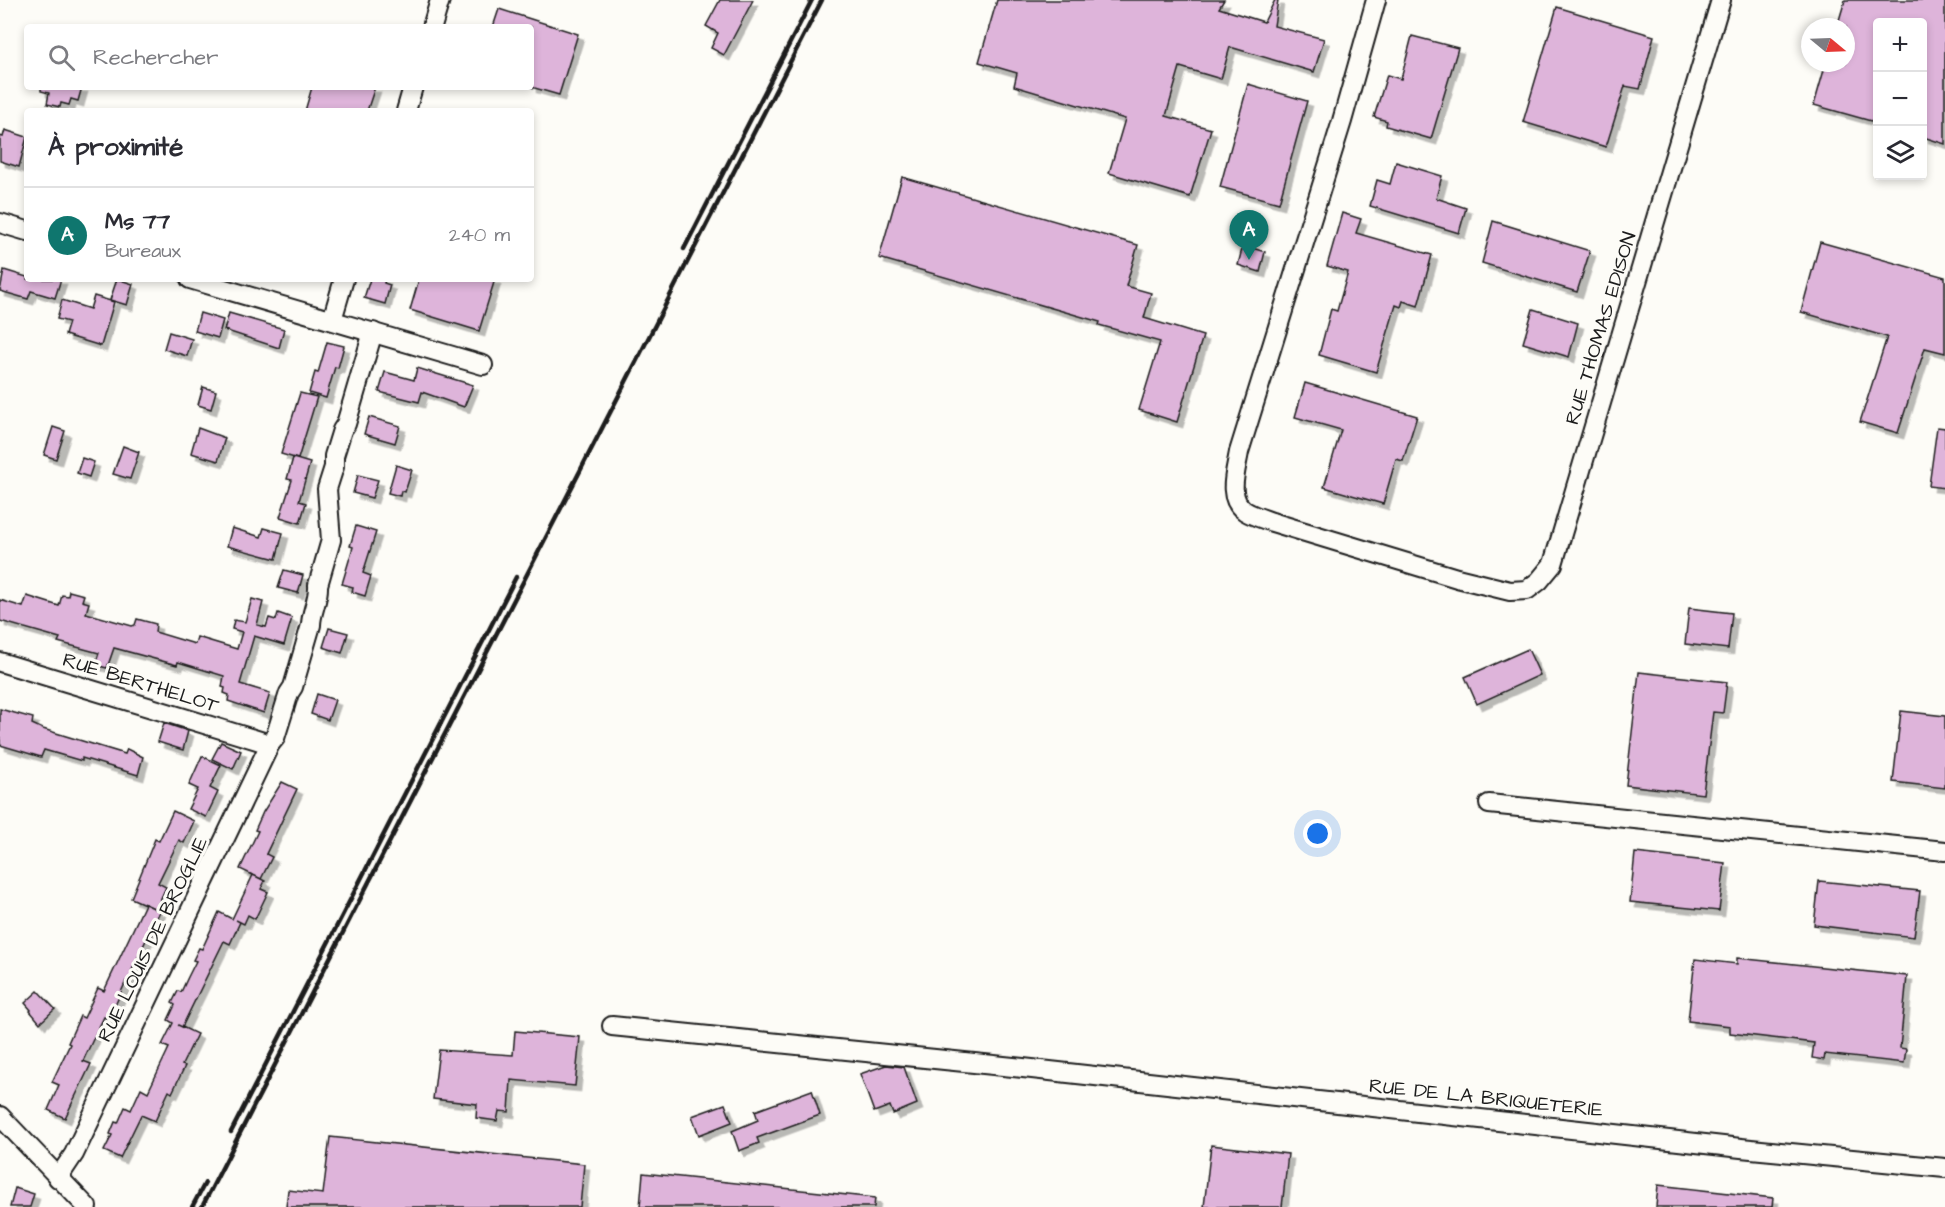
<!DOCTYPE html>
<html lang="fr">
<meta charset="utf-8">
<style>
:root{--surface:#fff;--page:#f7f7f7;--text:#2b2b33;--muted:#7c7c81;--line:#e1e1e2;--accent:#0f766e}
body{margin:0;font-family:"Architects Daughter",sans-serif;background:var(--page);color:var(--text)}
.controls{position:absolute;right:18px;top:18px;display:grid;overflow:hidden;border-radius:6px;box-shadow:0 3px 9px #0003}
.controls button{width:54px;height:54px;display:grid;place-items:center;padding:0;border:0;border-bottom:2px solid var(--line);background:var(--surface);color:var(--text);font:30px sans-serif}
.compass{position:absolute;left:1801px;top:18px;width:54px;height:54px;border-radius:50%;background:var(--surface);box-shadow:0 3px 9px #0003;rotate:109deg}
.you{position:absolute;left:1318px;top:834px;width:21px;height:21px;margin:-15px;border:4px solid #fff;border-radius:50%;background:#1a73e8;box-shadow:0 0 0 9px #1a73e833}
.badge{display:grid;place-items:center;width:39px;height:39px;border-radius:50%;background:var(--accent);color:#fff;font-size:20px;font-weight:700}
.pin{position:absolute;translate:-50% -50px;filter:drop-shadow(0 2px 3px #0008)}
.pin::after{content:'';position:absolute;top:32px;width:21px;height:18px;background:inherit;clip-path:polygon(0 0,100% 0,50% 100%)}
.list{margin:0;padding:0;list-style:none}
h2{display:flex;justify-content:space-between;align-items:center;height:78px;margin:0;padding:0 24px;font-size:26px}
h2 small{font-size:20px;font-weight:400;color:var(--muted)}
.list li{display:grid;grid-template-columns:39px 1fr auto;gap:18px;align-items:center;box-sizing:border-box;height:96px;padding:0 24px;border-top:2px solid var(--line)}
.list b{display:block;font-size:22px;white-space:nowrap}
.list p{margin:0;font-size:20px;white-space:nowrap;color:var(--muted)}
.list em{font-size:20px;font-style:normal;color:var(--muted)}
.icon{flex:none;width:33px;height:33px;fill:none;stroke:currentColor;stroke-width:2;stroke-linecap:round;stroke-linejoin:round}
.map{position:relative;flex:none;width:1945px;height:1207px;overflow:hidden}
.search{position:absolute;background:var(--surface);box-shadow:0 3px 9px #0003;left:24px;top:24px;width:510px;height:66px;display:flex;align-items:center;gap:15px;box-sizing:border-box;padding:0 21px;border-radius:6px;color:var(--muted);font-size:22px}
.panel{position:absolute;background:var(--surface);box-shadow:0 3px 9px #0003;left:24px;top:108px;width:510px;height:174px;border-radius:6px}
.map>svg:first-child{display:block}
.building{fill:#deb4da;stroke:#1c1c1c;stroke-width:1.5;filter:url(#shadow)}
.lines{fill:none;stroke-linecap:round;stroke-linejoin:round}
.minor-casing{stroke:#1c1c1c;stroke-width:22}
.minor{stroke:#fdfcf7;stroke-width:18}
.rail{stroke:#1c1c1c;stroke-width:4.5}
.labels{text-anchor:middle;stroke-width:6;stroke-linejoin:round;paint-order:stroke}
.street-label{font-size:20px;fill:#1c1c1c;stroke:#fdfcf7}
</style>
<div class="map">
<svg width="1945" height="1207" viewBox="0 0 1945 1207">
<defs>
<filter id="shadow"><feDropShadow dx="5.5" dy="5.5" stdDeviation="0" flood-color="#0004"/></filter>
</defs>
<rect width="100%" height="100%" fill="#fdfcf7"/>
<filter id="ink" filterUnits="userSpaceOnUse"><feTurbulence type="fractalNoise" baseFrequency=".0167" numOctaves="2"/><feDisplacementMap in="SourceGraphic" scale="12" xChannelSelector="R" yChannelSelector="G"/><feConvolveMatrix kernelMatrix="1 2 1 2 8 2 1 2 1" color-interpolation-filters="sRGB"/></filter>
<g filter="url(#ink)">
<g class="building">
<polygon points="720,0 753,0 724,55 711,48 718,33 706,26"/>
<polygon points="997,0 1224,0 1219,8 1264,22 1275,0 1278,0 1274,26 1324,39 1314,72 1230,47 1221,79 1180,67 1166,116 1211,129 1190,197 1109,173 1125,119 1014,86 1017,73 979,62"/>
<polygon points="1845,0 1945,0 1945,144 1923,137 1923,22 1878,22 1878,123 1814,105 1826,63 1846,63 1846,27 1837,27"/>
<polygon points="1557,7 1654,36 1640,89 1625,86 1606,147 1523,122"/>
<polygon points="499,9 578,34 559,95 531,87 531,27 493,27"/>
<polygon points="1412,36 1458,48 1431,139 1386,126 1387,121 1374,117 1387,75 1401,79"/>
<polygon points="1248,84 1307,101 1279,203 1220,187"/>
<polygon points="41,87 82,87 78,101 71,99 69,105 61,103 60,107 47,104 49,93 41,91"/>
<polygon points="312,87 375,87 367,111 305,111"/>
<polygon points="5,130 27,137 19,167 0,161 0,136 3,137"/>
<polygon points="1396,162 1442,176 1436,198 1466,208 1459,233 1370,206 1377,180 1390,184"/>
<polygon points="902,177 1138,245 1126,286 1151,293 1144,318 1203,336 1177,422 1139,410 1160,342 1099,325 1100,322 879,258"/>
<polygon points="1342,213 1361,219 1356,233 1432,255 1418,306 1403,301 1401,307 1396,305 1376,372 1319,355 1331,309 1337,311 1348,272 1327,266"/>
<polygon points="1493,221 1590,251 1577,292 1482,263"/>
<polygon points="1820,242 1945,277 1945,353 1925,348 1898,433 1860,422 1887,337 1801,312"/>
<polygon points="1243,245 1265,252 1260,272 1238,265"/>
<polygon points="4,270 27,277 27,279 61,279 55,298 31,291 28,299 0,291"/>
<polygon points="117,279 133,284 127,305 110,300"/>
<polygon points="370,279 385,279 384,283 390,285 385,304 364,298"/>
<polygon points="419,279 495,279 479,331 410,310"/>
<polygon points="94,296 114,302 101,346 65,335 69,322 57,319 62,300 90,309"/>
<polygon points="1533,309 1578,323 1569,357 1523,343"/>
<polygon points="200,313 223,320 218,338 195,331"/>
<polygon points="229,313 284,329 279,348 224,330"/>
<polygon points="169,332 192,339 187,356 164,349"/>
<polygon points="327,342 344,346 338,368 335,367 326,398 309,393 315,372 318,373"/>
<polygon points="417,368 473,385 464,407 422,392 419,402 379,392 385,372 414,380"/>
<polygon points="1305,383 1417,416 1403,461 1396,459 1383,504 1324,487 1341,430 1295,417"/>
<polygon points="203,387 216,391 211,409 198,405"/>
<polygon points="300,393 317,397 298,459 281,454"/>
<polygon points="369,417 400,426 395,443 364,434"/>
<polygon points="53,427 65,431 56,459 44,455"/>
<polygon points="1937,427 1945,428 1945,488 1929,486"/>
<polygon points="198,428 225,438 218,461 191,453"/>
<polygon points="123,446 139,452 130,479 113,474"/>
<polygon points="82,458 94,462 89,477 77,473"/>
<polygon points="293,458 310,463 299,501 306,503 300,523 280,517 292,480 287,479"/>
<polygon points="396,465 412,470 405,492 401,491 400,496 388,493"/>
<polygon points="358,475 378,480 372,498 353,493"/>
<polygon points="356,526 376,532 363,573 371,576 365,596 352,592 353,587 342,584 353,547 350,546"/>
<polygon points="232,528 261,537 264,528 283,533 276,559 227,546"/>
<polygon points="284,570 303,575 298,593 278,588"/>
<polygon points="69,591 84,595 82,601 89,603 86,613 132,626 135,625 137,619 156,624 155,632 195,644 197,637 237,649 242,632 232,629 234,620 245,622 252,599 263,602 257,625 266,627 269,618 276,620 278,613 292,618 284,645 254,636 240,684 270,693 264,713 228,701 229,695 224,693 225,688 222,687 224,676 178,662 177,665 114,648 107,668 95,665 99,653 58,642 60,638 0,621 0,600 23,607 27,596 59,606 62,595 68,596"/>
<polygon points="1689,608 1732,613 1728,649 1685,644"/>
<polygon points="329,628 348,633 342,653 323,647"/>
<polygon points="1528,649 1540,675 1477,704 1465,677"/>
<polygon points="1639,672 1727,682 1723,713 1713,712 1703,794 1626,785"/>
<polygon points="317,694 335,700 328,720 311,714"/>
<polygon points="0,709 33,718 32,724 43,729 125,754 127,749 143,757 138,775 82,758 82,761 44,750 41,757 0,745"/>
<polygon points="1901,711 1945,716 1945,788 1893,782"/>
<polygon points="164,723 188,731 183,750 158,742"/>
<polygon points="221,742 241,751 233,769 212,759"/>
<polygon points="202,756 221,765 210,788 218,792 206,817 188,809 198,789 189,785"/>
<polygon points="282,782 297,789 266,854 272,857 261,879 240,869 258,831 255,830 263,812"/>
<polygon points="173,811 194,821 184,843 179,840 158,883 166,887 156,909 131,898 155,839 159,841"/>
<polygon points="1635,853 1725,863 1719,911 1630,902"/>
<polygon points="253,875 265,881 261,889 268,892 255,919 248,915 244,924 236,920 240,922 230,944 224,941 182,1027 178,1025 197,1034 182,1065 185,1066 172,1093 169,1091 155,1121 141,1115 120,1158 104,1151 112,1135 110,1134 115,1122 118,1123 125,1107 131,1110 141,1088 148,1092 169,1048 162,1045 173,1023 168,1020 175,1005 172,1003 178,991 181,992 188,977 196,961 193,960 199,948 202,949 219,912 232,919"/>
<polygon points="1819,881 1920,891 1914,937 1814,925"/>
<polygon points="145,904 160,911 153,926 156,927 150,939 147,938 132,970 135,971 129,983 126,981 109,1019 104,1017 96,1033 83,1061 91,1064 65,1118 48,1110 59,1085 52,1082 70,1044 68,1043 80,1016 84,1018 98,988 104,991"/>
<polygon points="1737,958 1907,976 1900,1048 1906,1049 1904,1063 1825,1054 1824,1060 1812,1058 1814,1043 1730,1033 1730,1026 1688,1021 1695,959 1737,964"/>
<polygon points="38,991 55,1009 40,1023 30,1011 31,1010 25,1003"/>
<polygon points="515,1031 580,1037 575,1086 511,1080 509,1112 499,1111 497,1121 476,1118 477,1104 433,1099 439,1050 513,1055"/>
<polygon points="886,1065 904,1067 917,1104 893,1114 890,1106 874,1112 860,1074"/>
<polygon points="812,1090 820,1115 757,1138 759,1143 739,1151 732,1131 758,1120 755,1111"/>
<polygon points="725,1104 732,1122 699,1135 692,1116"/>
<polygon points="330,1137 584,1164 580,1207 286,1207 288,1190 323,1194"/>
<polygon points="1211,1145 1288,1154 1282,1207 1204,1207"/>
<polygon points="643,1173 875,1198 874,1207 640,1207"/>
<polygon points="1658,1185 1773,1198 1772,1207 1656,1207"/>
<polygon points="15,1188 34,1194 30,1207 10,1207"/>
</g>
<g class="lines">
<g class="minor-casing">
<g id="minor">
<path d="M1376 0 1342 121 1239 452C1236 471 1226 498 1245 511 1253 516 1264 519 1272 522L1457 578 1510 591 1527 590 1539 581 1553 564 1721 0"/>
<polyline points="432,27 440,0"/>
<polyline points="406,111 413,87"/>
<polyline points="0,223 27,231"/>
<polyline points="190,279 483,365"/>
<polyline points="332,320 344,279"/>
<polyline points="0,662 270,744"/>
<polyline points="1489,804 1945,851"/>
<polyline points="612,1026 1023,1068 1741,1148 1945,1168"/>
<polyline points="0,1116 87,1207"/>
<path d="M58 1178 74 1154 270 744 275 738 289 693 293 687 311 625C311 612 319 599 318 585L331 540 327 489 334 467V456L342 430 346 424 373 332"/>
</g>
</g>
<use href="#minor" class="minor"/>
<g class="rail">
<polyline points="684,249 812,0"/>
<polyline points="231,1132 516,577"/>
<polyline points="192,1207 205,1183"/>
<polyline points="202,1207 822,0"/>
</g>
</g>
</g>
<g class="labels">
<g class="street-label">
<text transform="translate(1600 328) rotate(-73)" y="7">RUE THOMAS EDISON</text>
<text transform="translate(141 682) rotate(17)" y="7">RUE BERTHELOT</text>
<text transform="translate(152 939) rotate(-64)" y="7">RUE LOUIS DE BROGLIE</text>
<text transform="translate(1486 1097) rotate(6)" y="7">RUE DE LA BRIQUETERIE</text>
</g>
</g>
</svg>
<div class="controls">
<button>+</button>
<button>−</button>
<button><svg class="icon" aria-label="layers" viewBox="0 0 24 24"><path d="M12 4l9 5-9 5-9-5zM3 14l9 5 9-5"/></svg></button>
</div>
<svg class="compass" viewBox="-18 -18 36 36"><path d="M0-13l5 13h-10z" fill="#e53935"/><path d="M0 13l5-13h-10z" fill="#7c7c81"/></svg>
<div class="you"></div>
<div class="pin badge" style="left:1249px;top:260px">A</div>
<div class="search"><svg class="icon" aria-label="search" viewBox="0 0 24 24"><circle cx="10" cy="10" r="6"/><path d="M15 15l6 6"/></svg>Rechercher</div>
<section class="panel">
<h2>À proximité<small></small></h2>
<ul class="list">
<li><span class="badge">A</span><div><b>Ms 77</b><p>Bureaux</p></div><em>240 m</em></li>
</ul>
</section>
</div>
